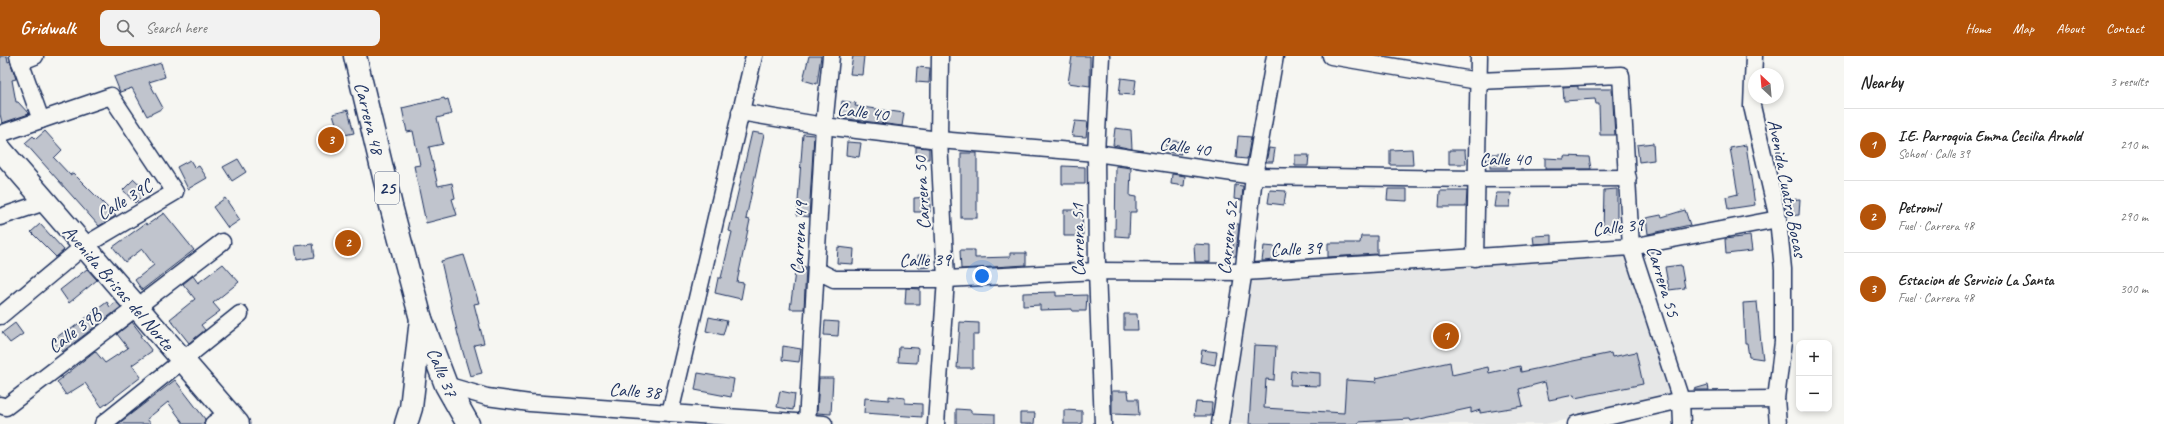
<!DOCTYPE html>
<meta charset="utf-8">
<style>
:root{--surface:#fff;--page:#f2f2f2;--text:#222;--muted:#767676;--line:#e0e0e0;--accent:#b45309}
body{margin:0;font-family:Caveat,sans-serif;background:var(--page);color:var(--text)}
.controls{position:absolute;right:12px;bottom:12px;display:grid;overflow:hidden;border-radius:8px;box-shadow:0 2px 6px #0003}
.controls button{width:36px;height:36px;display:grid;place-items:center;padding:0;border:0;border-bottom:1px solid var(--line);background:var(--surface);color:var(--text);font:20px sans-serif}
.compass{position:absolute;left:1748px;top:12px;width:36px;height:36px;border-radius:50%;background:var(--surface);box-shadow:0 2px 6px #0003;rotate:334deg}
.you{position:absolute;left:982px;top:220px;width:14px;height:14px;margin:-10px;border:3px solid #fff;border-radius:50%;background:#1a73e8;box-shadow:0 0 0 6px #1a73e833}
.badge{display:grid;place-items:center;width:26px;height:26px;border-radius:50%;background:var(--accent);color:#fff;font-size:13px;font-weight:700}
.pin{position:absolute;translate:-50% -50%;border:2px solid #fff;box-shadow:0 1px 4px #0006}
.list{margin:0;padding:0;list-style:none}
h2{display:flex;justify-content:space-between;align-items:center;height:52px;margin:0;padding:0 16px;font-size:17px}
h2 small{font-size:13px;font-weight:400;color:var(--muted)}
.list li{display:grid;grid-template-columns:26px 1fr auto;gap:12px;align-items:center;box-sizing:border-box;height:72px;padding:0 16px;border-top:1px solid var(--line)}
.list b{display:block;font-size:15px;white-space:nowrap}
.list p{margin:0;font-size:13px;white-space:nowrap;color:var(--muted)}
.list em{font-size:13px;font-style:normal;color:var(--muted)}
.icon{flex:none;width:22px;height:22px;fill:none;stroke:currentColor;stroke-width:2;stroke-linecap:round;stroke-linejoin:round}
.map{position:relative;flex:none;width:1844px;height:368px;overflow:hidden}
header{display:flex;align-items:center;gap:24px;box-sizing:border-box;height:56px;padding:0 20px;background:var(--accent);color:#fff}
header strong{font-size:19px}
nav{display:flex;gap:22px;margin-inline-start:auto;font-size:14px}
.search{width:280px;height:36px;background:var(--page);display:flex;align-items:center;gap:10px;box-sizing:border-box;padding:0 14px;border-radius:8px;color:var(--muted);font-size:15px}
main{display:flex}
aside{flex:1;background:var(--surface)}
.map>svg:first-child{display:block}
.built{fill:#e6e7e7}
.building{fill:#c0c4cd;stroke:#1b2f5e}
.lines{fill:none;stroke-linecap:round;stroke-linejoin:round}
.street-casing{stroke:#1b2f5e;stroke-width:19}
.secondary-casing{stroke:#1b2f5e;stroke-width:25}
.primary-casing{stroke:#1b2f5e;stroke-width:25}
.street{stroke:#f6f6f2;stroke-width:16}
.secondary{stroke:#f6f6f2;stroke-width:22}
.primary{stroke:#f6f6f2;stroke-width:22}
.labels{text-anchor:middle;stroke-width:4;stroke-linejoin:round;paint-order:stroke}
.shield{fill:#f6f6f2;stroke:#5d6b8a;stroke-width:1}
.shield-label{font-size:18px;font-weight:bold;fill:#1b2f5e}
.street-label{font-size:19px;fill:#1b2f5e;stroke:#f6f6f2}
</style>
<header>
<strong>Gridwalk</strong>
<div class="search"><svg class="icon" aria-label="search" viewBox="0 0 24 24"><circle cx="10" cy="10" r="6"/><path d="M15 15l6 6"/></svg>Search here</div>
<nav><a>Home</a><a>Map</a><a>About</a><a>Contact</a></nav>
</header>
<main>
<div class="map">
<svg width="1844" height="368" viewBox="0 0 1844 368">
<rect width="100%" height="100%" fill="#f6f6f2"/>
<filter id="ink" filterUnits="userSpaceOnUse"><feTurbulence type="fractalNoise" baseFrequency=".025" numOctaves="2"/><feDisplacementMap in="SourceGraphic" scale="8" xChannelSelector="R" yChannelSelector="G"/><feConvolveMatrix kernelMatrix="1 2 1 2 8 2 1 2 1" color-interpolation-filters="sRGB"/></filter>
<g filter="url(#ink)">
<polygon class="built" points="1628,197 1680,340 1546,368 1220,368 1244,220"/>
<g class="building">
<polygon points="0,0 7,0 8,6 10,5 16,23 12,24 16,46 18,46 29,58 2,67 0,58"/>
<polygon points="809,0 821,0 817,28 803,24"/>
<polygon points="853,0 864,0 862,19 850,18"/>
<polygon points="1072,0 1090,0 1090,30 1068,27"/>
<polygon points="161,7 165,21 149,26 163,52 147,60 132,32 120,36 114,21"/>
<polygon points="917,11 930,12 929,27 916,26"/>
<polygon points="1121,22 1136,24 1134,39 1119,38"/>
<polygon points="1578,30 1578,33 1612,33 1615,79 1600,79 1599,48 1596,48 1595,43 1564,45 1563,31"/>
<polygon points="444,42 445,44 448,43 452,58 437,62 443,88 429,91 438,130 452,127 455,142 452,143 457,159 426,167 414,110 420,109 413,75 407,76 402,52"/>
<polygon points="842,45 856,47 855,50 904,57 902,70 840,62"/>
<polygon points="348,54 354,77 340,80 333,58"/>
<polygon points="1075,65 1088,66 1086,81 1072,80"/>
<polygon points="1115,72 1131,74 1132,93 1113,89"/>
<polygon points="45,75 62,94 54,102 70,119 73,117 116,160 99,170 25,87 33,80 36,83"/>
<polygon points="752,76 764,78 746,163 750,164 737,226 744,227 741,243 715,237 718,222 721,222 732,176 729,175"/>
<polygon points="803,78 814,79 809,161 797,159"/>
<polygon points="1238,80 1251,81 1247,103 1236,102"/>
<polygon points="1167,84 1182,86 1181,98 1165,96"/>
<polygon points="847,86 861,87 859,101 846,99"/>
<polygon points="1653,87 1654,104 1639,106 1637,89"/>
<polygon points="1746,89 1755,149 1728,153 1726,141 1738,138 1730,92"/>
<polygon points="916,91 929,92 929,103 916,102"/>
<polygon points="1269,92 1275,93 1273,106 1266,106"/>
<polygon points="1412,93 1413,109 1390,109 1390,94"/>
<polygon points="1449,94 1465,94 1466,108 1449,108"/>
<rect x="961" y="97" width="16" height="65"/>
<rect x="1490" y="98" width="17" height="14"/>
<polygon points="1295,99 1309,99 1308,110 1295,110"/>
<polygon points="1564,100 1589,101 1591,113 1545,113 1545,102 1564,103"/>
<polygon points="238,103 246,116 232,125 223,111"/>
<polygon points="190,104 195,112 199,110 207,122 188,133 177,111"/>
<polygon points="1062,110 1085,111 1085,128 1062,128"/>
<polygon points="1116,110 1131,112 1130,140 1136,141 1136,156 1130,156 1129,181 1115,180"/>
<polygon points="1172,118 1185,120 1184,130 1171,128"/>
<polygon points="134,123 147,135 135,147 123,134"/>
<polygon points="1235,129 1243,130 1242,144 1234,143"/>
<polygon points="1388,133 1407,133 1407,145 1387,144"/>
<polygon points="1617,133 1617,175 1603,176 1604,134"/>
<polygon points="1270,134 1286,135 1284,149 1268,147"/>
<polygon points="1440,135 1467,135 1466,151 1439,151"/>
<polygon points="1496,137 1511,137 1510,151 1494,151"/>
<polygon points="930,141 930,156 914,156 914,142"/>
<polygon points="225,142 240,164 228,172 213,151"/>
<polygon points="1800,143 1799,159 1787,160 1785,144"/>
<polygon points="1064,154 1082,154 1083,180 1064,180"/>
<polygon points="1685,154 1690,169 1648,178 1646,162 1661,159 1662,161"/>
<polygon points="164,157 194,194 142,234 135,224 154,209 142,193 125,206 113,191 146,167 147,169"/>
<polygon points="40,168 64,194 56,201 31,176"/>
<polygon points="1229,168 1239,168 1236,200 1232,200 1234,183 1228,183"/>
<polygon points="351,178 357,192 344,196 339,183"/>
<polygon points="1552,179 1552,187 1534,188 1533,180"/>
<polygon points="1361,180 1377,180 1377,198 1328,201 1328,187 1360,187"/>
<polygon points="1750,180 1752,195 1726,198 1725,183"/>
<polygon points="313,188 315,201 297,204 295,190"/>
<polygon points="1194,188 1210,189 1210,206 1195,206"/>
<polygon points="1264,190 1277,191 1275,204 1262,205"/>
<polygon points="838,191 854,193 853,208 837,207"/>
<polygon points="960,194 975,194 975,202 1010,201 1010,197 1026,197 1026,209 961,213"/>
<polygon points="464,199 479,247 474,248 484,287 474,289 482,317 470,320 458,279 441,205"/>
<polygon points="918,199 930,199 930,211 918,212"/>
<polygon points="223,208 239,226 213,247 220,255 201,269 205,274 189,287 170,263 195,243 183,228 193,220 198,227"/>
<polygon points="796,209 806,211 804,253 790,253"/>
<polygon points="1681,209 1685,232 1669,234 1665,211"/>
<polygon points="87,213 97,224 69,247 60,234"/>
<polygon points="906,232 920,233 920,248 905,248"/>
<polygon points="1056,236 1056,240 1087,239 1086,255 1072,255 1072,253 1040,254 1040,249 1023,250 1023,237"/>
<polygon points="107,246 110,251 116,246 121,251 62,296 52,285 65,275 66,277"/>
<polygon points="1757,246 1761,288 1763,303 1749,301 1747,287 1745,287 1743,247"/>
<polygon points="1124,258 1137,258 1138,274 1124,274"/>
<polygon points="709,261 727,265 723,279 706,275"/>
<polygon points="825,265 839,266 838,280 824,279"/>
<polygon points="132,266 142,279 140,280 152,295 132,309 141,321 102,351 85,327 66,339 57,326 95,295 105,307 128,292 117,278"/>
<polygon points="960,266 979,267 979,279 973,279 973,312 957,312"/>
<polygon points="15,267 23,278 10,287 2,277"/>
<polygon points="1254,289 1276,290 1274,324 1266,323 1264,352 1344,357 1346,324 1377,326 1376,322 1450,306 1452,319 1488,311 1489,317 1520,310 1521,316 1611,297 1612,301 1636,296 1643,328 1575,342 1574,339 1549,344 1545,326 1519,333 1523,350 1480,357 1480,354 1471,357 1471,352 1411,365 1410,363 1358,366 1358,368 1249,368"/>
<polygon points="783,290 801,293 799,306 782,304"/>
<polygon points="899,291 918,292 917,307 898,306"/>
<polygon points="1202,294 1217,296 1215,309 1200,306"/>
<polygon points="1291,315 1320,317 1320,330 1290,329"/>
<polygon points="698,317 734,323 731,341 695,334"/>
<polygon points="819,322 833,322 831,358 817,357"/>
<polygon points="175,324 205,363 204,368 184,368 168,346 147,363 151,368 118,368"/>
<polygon points="1708,329 1709,334 1694,334 1694,333"/>
<polygon points="780,335 795,338 793,354 777,351"/>
<polygon points="1112,335 1128,335 1129,343 1138,343 1139,359 1112,358"/>
<polygon points="889,340 905,342 905,347 922,348 922,361 864,357 865,342 889,344"/>
<polygon points="1196,346 1212,347 1211,360 1194,360"/>
<polygon points="956,353 971,354 971,357 995,358 995,368 956,368"/>
<polygon points="1064,354 1082,355 1082,368 1064,368"/>
<polygon points="1020,357 1035,357 1034,368 1020,368"/>
</g>
<g class="lines">
<g class="street-casing">
<g id="street">
<polyline points="18,0 41,64"/>
<polyline points="1101,0 1096,97 1097,215 1103,368"/>
<polyline points="1331,0 1478,25 1621,19 1631,191 1681,344 1682,368"/>
<polyline points="1754,0 1752,50 1778,163 1783,213 1783,286 1776,343 1778,368"/>
<polyline points="20,6 35,0"/>
<polyline points="740,56 824,70 939,84 1096,97 1254,120 1477,123 1628,122"/>
<polyline points="0,78 111,40 175,136 84,190 0,260"/>
<polyline points="0,161 45,146"/>
<polyline points="1475,202 1479,0"/>
<polyline points="816,214 834,223 946,223 1097,215 1244,216 1631,191 1778,163"/>
<polyline points="446,329 487,341 530,347 824,368"/>
<polyline points="0,349 6,351 222,186"/>
<polyline points="670,357 754,0"/>
<polyline points="807,367 824,70 831,0"/>
<polyline points="103,368 240,258"/>
<polyline points="213,368 228,357"/>
<polyline points="936,368 946,223 939,84 940,0"/>
<polyline points="1220,368 1243,220 1254,120 1275,0"/>
<polyline points="1576,368 1681,344 1776,343"/>
</g>
</g>
<g class="secondary-casing">
<g id="secondary">
<polyline points="0,93 238,368"/>
<polyline points="406,368 411,352 421,263"/>
</g>
</g>
<g class="primary-casing">
<polyline id="primary" points="355,0 391,150 421,263 446,329 468,368"/>
</g>
<use href="#street" class="street"/>
<use href="#secondary" class="secondary"/>
<use href="#primary" class="primary"/>
</g>
</g>
<g class="labels">
<rect class="shield" x="375" y="116" width="24" height="32" rx="3"/>
<g class="shield-label">
<text x="387" y="138">25</text>
</g>
<g class="street-label">
<text transform="translate(863 55) rotate(7)" y="7">Calle 40</text>
<text transform="translate(370 62) rotate(76)" y="7">Carrera 48</text>
<text transform="translate(1185 90) rotate(8)" y="7">Calle 40</text>
<text x="1505" y="109">Calle 40</text>
<text transform="translate(1788 132) rotate(79)" y="7">Avenida Cuatro Bocas</text>
<text transform="translate(921 137) rotate(-93)" y="7">Carrera 50</text>
<text transform="translate(124 143) rotate(-31)" y="7">Calle 39C</text>
<text transform="translate(1618 170) rotate(-6)" y="7">Calle 39</text>
<text transform="translate(798 182) rotate(-87)" y="7">Carrera 49</text>
<text transform="translate(1227 182) rotate(-84)" y="7">Carrera 52</text>
<text transform="translate(1077 184) rotate(-91)" y="7">Carrera 51</text>
<text transform="translate(1296 192) rotate(-3)" y="7">Calle 39</text>
<text transform="translate(925 203) rotate(-1)" y="7">Calle 39</text>
<text transform="translate(1664 225) rotate(73)" y="7">Carrera 55</text>
<text transform="translate(119 231) rotate(49)" y="7">Avenida Brisas del Norte</text>
<text transform="translate(74 274) rotate(-37)" y="7">Calle 39B</text>
<text transform="translate(443 316) rotate(67)" y="7">Calle 37</text>
<text transform="translate(635 334) rotate(4)" y="7">Calle 38</text>
</g>
</g>
</svg>
<div class="controls">
<button>+</button>
<button>−</button>
</div>
<svg class="compass" viewBox="-18 -18 36 36"><path d="M0-13l5 13h-10z" fill="#e53935"/><path d="M0 13l5-13h-10z" fill="#767676"/></svg>
<div class="you"></div>
<div class="pin badge" style="left:1446px;top:280px">1</div>
<div class="pin badge" style="left:348px;top:187px">2</div>
<div class="pin badge" style="left:331px;top:84px">3</div>
</div>
<aside>
<h2>Nearby<small>3 results</small></h2>
<ul class="list">
<li><span class="badge">1</span><div><b>I.E. Parroquia Emma Cecilia Arnold</b><p>School · Calle 39</p></div><em>210 m</em></li>
<li><span class="badge">2</span><div><b>Petromil</b><p>Fuel · Carrera 48</p></div><em>290 m</em></li>
<li><span class="badge">3</span><div><b>Estacion de Servicio La Santa</b><p>Fuel · Carrera 48</p></div><em>300 m</em></li>
</ul>
</aside>
</main>
